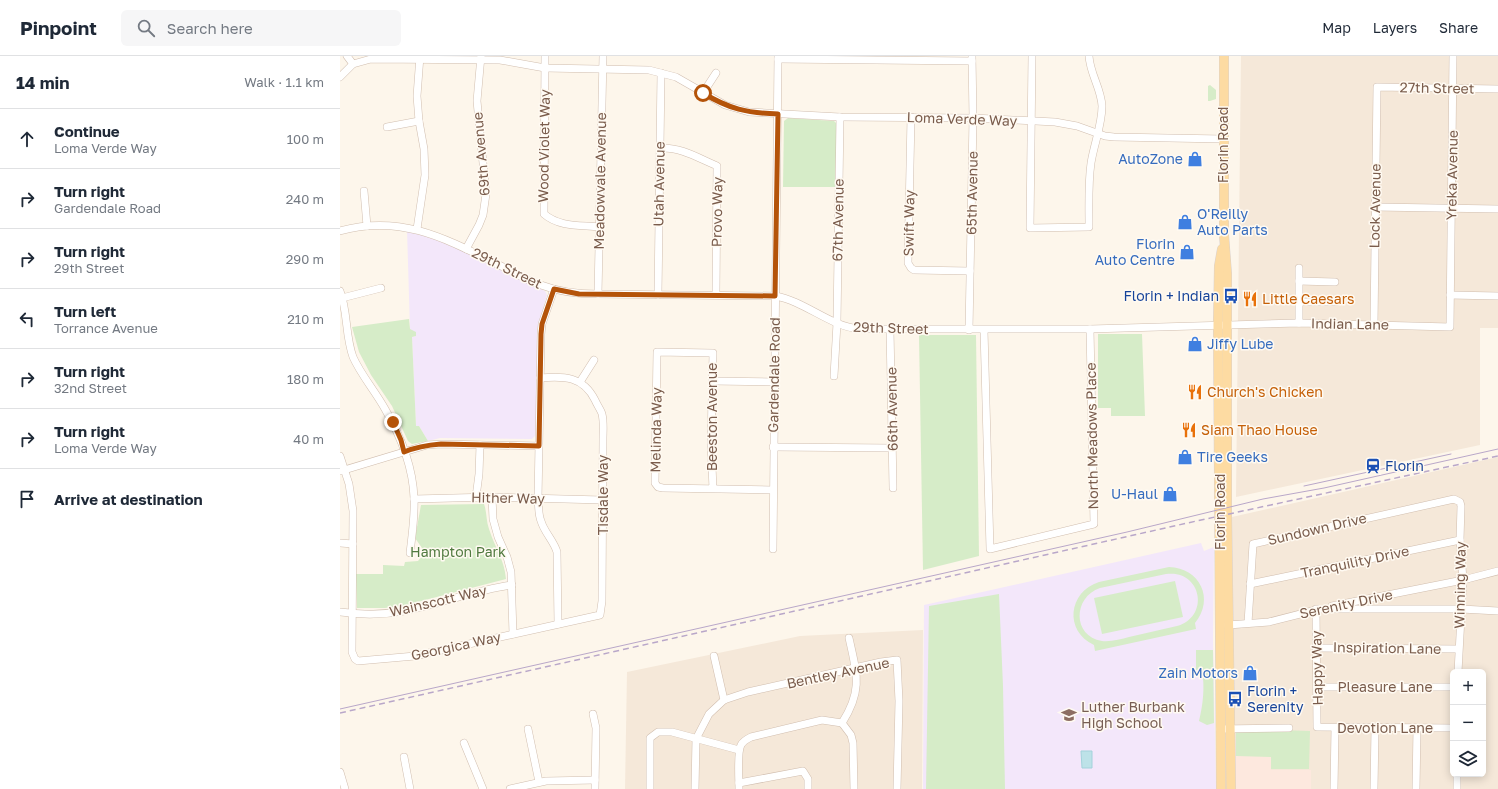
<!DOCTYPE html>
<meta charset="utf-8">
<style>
:root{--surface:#fff;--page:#f6f6f7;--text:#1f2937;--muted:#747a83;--line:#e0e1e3}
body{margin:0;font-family:"Golos Text",sans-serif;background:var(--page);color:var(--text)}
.controls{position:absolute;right:12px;bottom:12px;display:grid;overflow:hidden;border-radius:6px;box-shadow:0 2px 10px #0003}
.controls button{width:36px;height:36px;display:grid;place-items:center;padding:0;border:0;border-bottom:1px solid var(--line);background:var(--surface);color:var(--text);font:20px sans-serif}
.stop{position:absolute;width:12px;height:12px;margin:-9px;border:3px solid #b45309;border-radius:50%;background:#fff}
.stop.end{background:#b45309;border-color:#fff;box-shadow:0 1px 4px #0008}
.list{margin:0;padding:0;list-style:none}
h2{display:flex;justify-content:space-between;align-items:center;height:52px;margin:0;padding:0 16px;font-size:17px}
h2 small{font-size:13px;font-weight:400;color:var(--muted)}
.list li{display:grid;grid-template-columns:26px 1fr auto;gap:12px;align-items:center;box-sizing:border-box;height:60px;padding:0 16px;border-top:1px solid var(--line)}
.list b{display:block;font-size:15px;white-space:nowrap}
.list p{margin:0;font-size:13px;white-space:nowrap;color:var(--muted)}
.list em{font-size:13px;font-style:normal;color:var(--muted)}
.icon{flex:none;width:22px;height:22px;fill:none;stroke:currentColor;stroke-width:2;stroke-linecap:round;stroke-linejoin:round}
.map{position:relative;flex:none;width:1158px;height:733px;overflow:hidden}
header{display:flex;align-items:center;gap:24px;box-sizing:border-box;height:56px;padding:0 20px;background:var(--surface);border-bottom:1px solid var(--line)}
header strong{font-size:19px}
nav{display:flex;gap:22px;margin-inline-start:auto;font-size:14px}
.search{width:280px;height:36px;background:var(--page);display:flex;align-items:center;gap:10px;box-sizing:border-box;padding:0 14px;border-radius:6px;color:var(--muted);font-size:15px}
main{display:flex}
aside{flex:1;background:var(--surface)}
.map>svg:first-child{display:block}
.residential{fill:#f5e8d9;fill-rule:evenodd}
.commercial{fill:#fde8de}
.education{fill:#f3e7fa}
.green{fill:#d6ecc8;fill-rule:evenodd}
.water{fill:#bde2e8;stroke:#a3d2db}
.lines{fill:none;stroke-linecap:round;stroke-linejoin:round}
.minor-casing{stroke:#d1beaf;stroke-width:8}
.major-casing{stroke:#dad1cd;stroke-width:10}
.minor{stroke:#fff;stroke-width:7}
.major{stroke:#fddba2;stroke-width:9}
.tram{stroke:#b9a7c9;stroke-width:1}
.rail{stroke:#b9a7c9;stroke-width:1.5;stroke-dasharray:6 4;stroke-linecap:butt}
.route{stroke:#b45309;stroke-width:5}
.labels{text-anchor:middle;stroke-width:3;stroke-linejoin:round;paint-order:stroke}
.street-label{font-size:14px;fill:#7a5c4c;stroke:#fffaf2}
.shop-label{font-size:14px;fill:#366cbe;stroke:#fffaf2;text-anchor:end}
.transit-label{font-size:14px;fill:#164399;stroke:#fffaf2;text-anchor:start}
.food-label{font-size:14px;fill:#c56008;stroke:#fffaf2;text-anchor:start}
.park-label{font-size:14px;fill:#517a40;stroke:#fffaf2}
.education-label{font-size:14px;fill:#785e54;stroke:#fffaf2;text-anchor:start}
</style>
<header>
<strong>Pinpoint</strong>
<div class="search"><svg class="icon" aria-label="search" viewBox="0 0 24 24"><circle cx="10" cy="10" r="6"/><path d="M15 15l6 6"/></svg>Search here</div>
<nav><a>Map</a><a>Layers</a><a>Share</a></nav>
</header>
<main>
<aside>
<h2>14 min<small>Walk · 1.1 km</small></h2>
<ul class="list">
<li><svg class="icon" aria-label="ahead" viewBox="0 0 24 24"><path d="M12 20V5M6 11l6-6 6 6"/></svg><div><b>Continue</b><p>Loma Verde Way</p></div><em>100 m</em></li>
<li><svg class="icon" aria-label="right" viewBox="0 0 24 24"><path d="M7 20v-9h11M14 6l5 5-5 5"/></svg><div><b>Turn right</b><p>Gardendale Road</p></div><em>240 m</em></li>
<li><svg class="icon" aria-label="right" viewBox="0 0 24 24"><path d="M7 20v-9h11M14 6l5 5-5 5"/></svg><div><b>Turn right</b><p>29th Street</p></div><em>290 m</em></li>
<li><svg class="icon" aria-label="left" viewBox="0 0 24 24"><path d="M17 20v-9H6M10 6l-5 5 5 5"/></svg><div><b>Turn left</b><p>Torrance Avenue</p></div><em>210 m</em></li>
<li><svg class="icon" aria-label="right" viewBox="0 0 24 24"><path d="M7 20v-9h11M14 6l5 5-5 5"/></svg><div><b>Turn right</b><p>32nd Street</p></div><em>180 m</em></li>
<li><svg class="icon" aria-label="right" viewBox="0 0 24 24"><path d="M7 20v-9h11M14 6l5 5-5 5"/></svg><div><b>Turn right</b><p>Loma Verde Way</p></div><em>40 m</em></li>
<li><svg class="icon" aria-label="arrive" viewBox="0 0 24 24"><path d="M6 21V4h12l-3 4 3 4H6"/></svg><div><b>Arrive at destination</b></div></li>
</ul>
</aside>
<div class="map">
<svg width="1158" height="733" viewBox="0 0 1158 733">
<rect width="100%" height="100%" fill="#fdf6eb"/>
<g class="residential">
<polygon points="901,0 1158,0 1158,272 1140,272 1140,389 896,441"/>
<path d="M1158 401V733H971V714H931V701L887 700 883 463ZM1113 616H1143V718H1113Z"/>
<polygon points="583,574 582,733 285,733 287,616 460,580"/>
</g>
<polygon class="commercial" points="887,700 931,700 931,714 971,714 971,733 887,733"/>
<g class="education">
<polygon points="67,174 80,177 114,190 205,235 207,239 197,273 196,379 192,383 100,382 88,385 79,370 76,370 72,281 76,280 70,273"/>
<polygon points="861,487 864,495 874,491 873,584 876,733 583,733 584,549"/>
</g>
<g class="green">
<polygon points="870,29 876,34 876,43 870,45 868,45 868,30"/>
<polygon points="448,62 494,65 497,68 495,131 443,131 444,65"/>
<polygon points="69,263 70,273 76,276 76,280 72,281 76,370 79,370 88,385 72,388 68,385 52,350 31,319 19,296 12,271"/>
<polygon points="758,278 802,278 805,360 771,360 771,352 758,352"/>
<polygon points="579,279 636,279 639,500 583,514"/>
<path d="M144 448C147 456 146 465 149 473 155 492 164 502 166 523L62 550 45 552H17L16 518H43V509L64 510 65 506 78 505 82 500V492L75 482 81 449Z"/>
<path d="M829 511C860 512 875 543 855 567L856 573 755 595 754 589C724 575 728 536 759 526ZM826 518C861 513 871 560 837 570 821 574 805 577 789 581 781 583 771 586 762 585 732 580 733 541 760 532Z"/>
<polygon points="835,525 843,561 762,578 754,542"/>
<polygon points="659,538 663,630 665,733 586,733 589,550"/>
<path d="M856 594H873L874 667 867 669 859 665C863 648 865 632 862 614H856Z"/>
<polygon points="901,673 970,675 969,713 931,713 931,701 896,700 896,675"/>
</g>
<polygon class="water" points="741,695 752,695 752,712 742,712"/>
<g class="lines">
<g class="minor-casing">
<g id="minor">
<polyline points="7,0 13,8"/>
<path d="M205 0 204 158C219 171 240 169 259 171"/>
<path d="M692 0 690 172 749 171C749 150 748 128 751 107 754 88 762 69 762 50 761 32 750 18 749 0"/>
<polyline points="438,3 632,5"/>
<polyline points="0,21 13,8 31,3 160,4 205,12 309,14 336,21 385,49 409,56 500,61 633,62 715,66 737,70 765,80 774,81 883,83"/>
<polyline points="363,37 376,17"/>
<polyline points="571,61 568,207 571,212 574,214 630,215"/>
<polyline points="47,71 79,65"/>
<path d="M320 92C341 91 358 102 377 110L376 239"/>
<polyline points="24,135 27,170"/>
<polyline points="1035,151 1158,153"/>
<polyline points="77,173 85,119 84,93 79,65 77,40 80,0"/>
<path d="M0 175C63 157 110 185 165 212 177 218 188 225 201 229 219 236 238 238 258 238L435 240C465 245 489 270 519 273H750L959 267 1110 271 1113 0"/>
<polyline points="126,193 139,169 143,159 146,138 137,45 141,0"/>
<polyline points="959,212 959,267"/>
<polyline points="959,225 995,226"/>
<path d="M214 233 202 268 201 278 198 443C199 450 198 458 201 465 204 476 214 485 217 496L218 568"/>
<path d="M0 235C8 256 5 279 13 301 21 319 35 335 45 353 60 379 73 412 74 442 75 460 72 479 70 497"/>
<polyline points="258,238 263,0"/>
<polyline points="318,239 321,17"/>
<polyline points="1110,239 1158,240"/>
<polyline points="2,242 41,232"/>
<polyline points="959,246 995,246"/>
<polyline points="1034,269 1037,31 1158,33"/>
<polyline points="550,273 553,432"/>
<polyline points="629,274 633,62 632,0"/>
<polyline points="644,274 650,493 754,468 750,273"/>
<polyline points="494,320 497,267 500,61"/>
<polyline points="372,325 434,326"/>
<polyline points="240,326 254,304"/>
<polyline points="433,391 553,392"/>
<path d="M0 400 9 428 13 455 12 596 15 603 18 605 75 600 260 559 262 545 263 383C263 375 264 366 262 358 261 354 257 349 255 344 243 320 224 320 200 322"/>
<polyline points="1,415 87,389 101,388 199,390"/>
<polyline points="373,433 371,387 373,297 317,296 315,427 318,431 323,432 433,434"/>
<polyline points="136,441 139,418 140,389"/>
<polyline points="152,441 153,463 158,481 167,501 171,516 173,578"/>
<polyline points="74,443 152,441 262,444"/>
<polyline points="0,487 13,488"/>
<polyline points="433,493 438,0"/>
<polyline points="910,528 1120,484"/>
<polyline points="992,550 1123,524 1158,515"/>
<path d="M0 556C21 559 43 559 64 555 101 548 135 534 172 529"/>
<polyline points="908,567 913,488 1114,443 1120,446 1121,450 1120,484 1123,524 1118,616"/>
<polyline points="888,569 929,566 980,553"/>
<polyline points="976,592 1118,593"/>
<polyline points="374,600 384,644"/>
<polyline points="977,631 1113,631"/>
<polyline points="253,658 256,672 255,733"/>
<path d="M502 667C523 634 517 618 509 582"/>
<polyline points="502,667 511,679 513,687 514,733"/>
<polyline points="1113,672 977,671 976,553 1121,553 1158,555"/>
<polyline points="188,673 199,726"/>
<polyline points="880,673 949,672"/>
<polyline points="124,687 143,733"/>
<polyline points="64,701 70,733"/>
<polyline points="0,716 5,733"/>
<polyline points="399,727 463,715 468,723 468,733"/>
<polyline points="170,733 206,725 255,724"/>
<polyline points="310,733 310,682 318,676 332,676 399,694"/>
<polyline points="355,733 356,683 369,658 384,644 408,636 541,606 557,604 559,645 557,733"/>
<path d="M399 733C399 723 397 696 401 689 403 685 407 683 411 681L482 664 502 667"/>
<polyline points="994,733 995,672"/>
<polyline points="1034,733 1035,672"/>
<polyline points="1076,733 1077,672"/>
<polyline points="1117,733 1117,718"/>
</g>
</g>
<g class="major-casing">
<g id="major">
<polyline points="884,0 884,179 887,218 887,459 891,733"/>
<polyline points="881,733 878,269 879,210 882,193"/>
</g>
</g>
<use href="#minor" class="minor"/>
<use href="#major" class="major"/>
<g class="tram">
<polyline points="964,430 1111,398"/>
<polyline points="0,653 787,476 923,443 984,432 1158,393"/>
</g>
<polyline class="rail" points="0,657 861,464 1158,400"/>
</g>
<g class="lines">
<path class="route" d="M53 366 61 384 64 396C76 391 88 389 101 388L199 390 201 278 202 268 214 233 239 238 435 240 438 58C407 57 389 53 363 37"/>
</g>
<defs>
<g id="shop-bare" transform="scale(1.2)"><path d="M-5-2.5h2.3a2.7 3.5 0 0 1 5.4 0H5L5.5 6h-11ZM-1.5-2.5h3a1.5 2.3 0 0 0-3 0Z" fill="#3f7fe0" stroke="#fffaf2" stroke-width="2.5" paint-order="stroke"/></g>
<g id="bus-bare" transform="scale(1.2)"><path d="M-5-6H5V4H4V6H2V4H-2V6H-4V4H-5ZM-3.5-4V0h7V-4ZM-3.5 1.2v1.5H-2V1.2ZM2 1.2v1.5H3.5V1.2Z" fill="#1a4fb4" stroke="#fffaf2" stroke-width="2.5" paint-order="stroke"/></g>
<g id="restaurant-bare" transform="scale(1.2)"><path d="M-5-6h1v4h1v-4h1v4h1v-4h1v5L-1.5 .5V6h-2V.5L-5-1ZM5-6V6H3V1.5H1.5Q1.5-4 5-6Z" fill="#e8710a" stroke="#fffaf2" stroke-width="2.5" paint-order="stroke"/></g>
<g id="station-bare" transform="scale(1.2)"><path d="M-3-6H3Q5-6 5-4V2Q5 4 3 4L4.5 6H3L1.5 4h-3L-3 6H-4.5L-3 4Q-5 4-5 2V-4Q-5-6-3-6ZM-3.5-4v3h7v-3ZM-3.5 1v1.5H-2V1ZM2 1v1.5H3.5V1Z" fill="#1a4fb4" stroke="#fffaf2" stroke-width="2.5" paint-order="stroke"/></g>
<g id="school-bare" transform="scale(1.2)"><path d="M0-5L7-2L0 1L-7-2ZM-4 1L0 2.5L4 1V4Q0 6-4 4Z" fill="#8d6e63" stroke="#fffaf2" stroke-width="2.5" paint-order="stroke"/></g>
</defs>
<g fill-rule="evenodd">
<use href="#shop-bare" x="855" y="103"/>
<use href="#shop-bare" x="845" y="166"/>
<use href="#shop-bare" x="847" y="196"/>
<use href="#bus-bare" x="891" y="240"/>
<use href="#restaurant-bare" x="910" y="243"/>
<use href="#shop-bare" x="855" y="288"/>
<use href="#restaurant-bare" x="855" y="336"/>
<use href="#restaurant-bare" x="849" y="374"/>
<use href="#shop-bare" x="845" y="401"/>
<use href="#station-bare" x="1033" y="410"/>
<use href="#shop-bare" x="830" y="438"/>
<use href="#shop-bare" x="910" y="617"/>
<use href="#bus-bare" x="895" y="643"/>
<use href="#school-bare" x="729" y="659"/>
</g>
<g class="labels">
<g class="street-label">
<text transform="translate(1097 32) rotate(1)" y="5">27th Street</text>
<text transform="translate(622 63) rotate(2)" y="5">Loma Verde Way</text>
<text transform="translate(883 89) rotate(-90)" y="5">Florin Road</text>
<text transform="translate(204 90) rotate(-89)" y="5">Wood Violet Way</text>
<text transform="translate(141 98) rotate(-95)" y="5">69th Avenue</text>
<text transform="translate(1112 119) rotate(-89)" y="5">Yreka Avenue</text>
<text transform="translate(260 125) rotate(-89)" y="5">Meadowvale Avenue</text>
<text transform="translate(319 128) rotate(-89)" y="5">Utah Avenue</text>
<text transform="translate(632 137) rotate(-89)" y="5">65th Avenue</text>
<text transform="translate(1035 150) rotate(-89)" y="5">Lock Avenue</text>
<text transform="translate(377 156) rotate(-89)" y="5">Provo Way</text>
<text transform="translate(498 164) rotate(-89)" y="5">67th Avenue</text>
<text transform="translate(569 167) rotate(-89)" y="5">Swift Way</text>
<text transform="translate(167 212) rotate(26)" y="5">29th Street</text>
<text transform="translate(1010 268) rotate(1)" y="5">Indian Lane</text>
<text transform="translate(551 272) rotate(2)" y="5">29th Street</text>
<text transform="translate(434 319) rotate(-89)" y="5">Gardendale Road</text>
<text transform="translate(552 353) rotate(-91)" y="5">66th Avenue</text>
<text transform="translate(372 361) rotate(-90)" y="5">Beeston Avenue</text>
<text transform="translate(316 374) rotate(-89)" y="5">Melinda Way</text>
<text transform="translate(752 380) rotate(-91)" y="5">North Meadows Place</text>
<text transform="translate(263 439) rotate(-90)" y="5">Tisdale Way</text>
<text transform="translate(168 442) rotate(1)" y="5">Hither Way</text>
<text transform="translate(880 456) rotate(-90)" y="5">Florin Road</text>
<text transform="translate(977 473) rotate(-13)" y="5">Sundown Drive</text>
<text transform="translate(1015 506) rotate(-12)" y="5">Tranquility Drive</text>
<text transform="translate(1120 529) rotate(-89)" y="5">Winning Way</text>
<text transform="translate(98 545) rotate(-13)" y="5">Wainscott Way</text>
<text transform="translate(1006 548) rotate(-12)" y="5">Serenity Drive</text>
<text transform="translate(116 590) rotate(-12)" y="5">Georgica Way</text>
<text transform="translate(1047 592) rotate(1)" y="5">Inspiration Lane</text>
<text transform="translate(977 612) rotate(-91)" y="5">Happy Way</text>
<text transform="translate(498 617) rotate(-12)" y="5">Bentley Avenue</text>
<text x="1045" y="636">Pleasure Lane</text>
<text x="1045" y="677">Devotion Lane</text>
</g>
<g class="shop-label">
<text x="843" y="108">AutoZone</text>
<text x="857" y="163" text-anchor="start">O'Reilly<tspan x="857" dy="16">Auto Parts</tspan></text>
<text x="835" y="193">Florin<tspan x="835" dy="16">Auto Centre</tspan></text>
<text x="867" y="293" text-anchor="start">Jiffy Lube</text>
<text x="857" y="406" text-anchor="start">Tire Geeks</text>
<text x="818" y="443">U-Haul</text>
<text x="898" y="622">Zain Motors</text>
</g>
<g class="transit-label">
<text x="879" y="245" text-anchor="end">Florin + Indian</text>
<text x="1045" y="415">Florin</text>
<text x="907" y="640">Florin +<tspan x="907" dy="16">Serenity</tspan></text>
</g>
<g class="food-label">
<text x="922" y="248">Little Caesars</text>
<text x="867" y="341">Church's Chicken</text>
<text x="861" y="379">Siam Thao House</text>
</g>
<g class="park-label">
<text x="118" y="501">Hampton Park</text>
</g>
<g class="education-label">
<text x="741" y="656">Luther Burbank<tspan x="741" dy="16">High School</tspan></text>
</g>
</g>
</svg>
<div class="controls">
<button>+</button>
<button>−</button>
<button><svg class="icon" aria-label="layers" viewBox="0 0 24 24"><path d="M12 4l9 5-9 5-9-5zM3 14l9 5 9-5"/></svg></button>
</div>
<div class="stop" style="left:363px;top:37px"></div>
<div class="stop end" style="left:53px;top:366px"></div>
</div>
</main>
